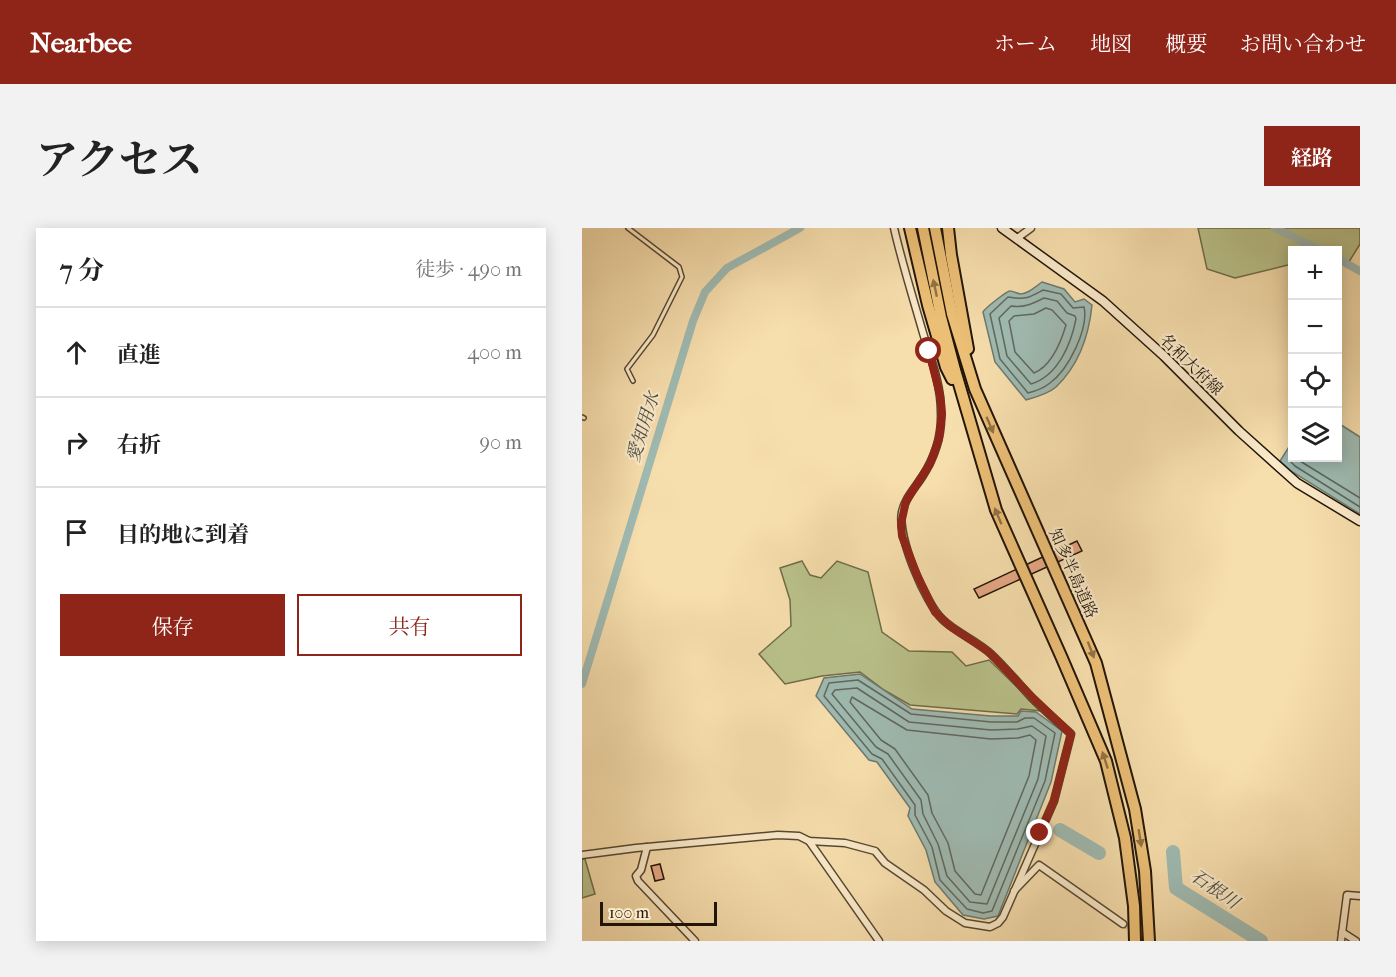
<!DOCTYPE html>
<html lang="ja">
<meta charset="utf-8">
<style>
:root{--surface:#fff;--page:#f2f2f2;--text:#222;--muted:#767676;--line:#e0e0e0;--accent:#8f2418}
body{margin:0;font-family:"IM FELL French Canon","Noto Serif JP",serif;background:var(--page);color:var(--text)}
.controls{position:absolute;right:18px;top:18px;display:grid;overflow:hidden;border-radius:0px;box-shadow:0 3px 15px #0003}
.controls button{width:54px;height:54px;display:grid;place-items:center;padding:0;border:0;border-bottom:2px solid var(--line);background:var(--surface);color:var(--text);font:30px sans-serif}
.scale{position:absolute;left:18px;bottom:15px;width:117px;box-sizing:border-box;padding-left:6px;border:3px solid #221508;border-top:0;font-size:16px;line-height:21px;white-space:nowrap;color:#221508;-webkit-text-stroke:4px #faeaca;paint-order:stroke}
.stop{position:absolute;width:18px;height:18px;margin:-14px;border:4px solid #8f2418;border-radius:50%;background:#fff}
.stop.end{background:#8f2418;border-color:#fff;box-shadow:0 2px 6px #0008}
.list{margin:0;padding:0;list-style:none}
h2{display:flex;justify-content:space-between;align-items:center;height:78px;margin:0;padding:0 24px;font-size:26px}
h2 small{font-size:20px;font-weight:400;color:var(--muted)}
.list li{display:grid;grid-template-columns:39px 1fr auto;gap:18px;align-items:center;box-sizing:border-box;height:90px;padding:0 24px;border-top:2px solid var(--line)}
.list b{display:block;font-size:22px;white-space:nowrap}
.list em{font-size:20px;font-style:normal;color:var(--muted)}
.actions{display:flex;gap:12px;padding:18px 24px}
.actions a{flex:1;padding:14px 0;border:2px solid var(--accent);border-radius:0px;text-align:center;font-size:21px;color:var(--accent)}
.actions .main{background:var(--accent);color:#fff}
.icon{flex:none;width:33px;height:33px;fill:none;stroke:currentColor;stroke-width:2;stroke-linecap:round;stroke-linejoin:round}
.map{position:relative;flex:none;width:778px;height:713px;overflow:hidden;border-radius:0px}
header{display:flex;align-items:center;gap:36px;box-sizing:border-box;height:84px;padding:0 30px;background:var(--accent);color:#fff}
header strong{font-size:28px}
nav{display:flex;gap:33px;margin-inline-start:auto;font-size:21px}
.intro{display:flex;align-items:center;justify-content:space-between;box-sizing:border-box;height:144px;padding:0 36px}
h1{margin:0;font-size:42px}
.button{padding:15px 27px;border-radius:0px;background:var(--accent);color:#fff;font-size:21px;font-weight:700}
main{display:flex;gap:36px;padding:0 36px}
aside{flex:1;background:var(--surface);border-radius:0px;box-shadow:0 3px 15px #0003}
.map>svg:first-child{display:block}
.green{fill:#bac28b;stroke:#6e6c4a;stroke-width:1.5}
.water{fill:#9fbbb3;stroke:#6d796f;stroke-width:1.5}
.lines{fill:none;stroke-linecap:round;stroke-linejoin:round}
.shore{stroke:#60685e;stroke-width:1.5}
.canal{stroke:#9fbbb3;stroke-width:8}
.river{stroke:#9fbbb3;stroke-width:14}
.building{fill:#e6a885;stroke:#221508;stroke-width:1.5}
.minor-tunnel{stroke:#ccb68c;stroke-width:6;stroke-dasharray:6 3;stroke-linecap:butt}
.service-casing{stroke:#574731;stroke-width:6}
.minor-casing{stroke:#574731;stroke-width:9}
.secondary-casing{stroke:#221508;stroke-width:11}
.motorway-casing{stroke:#221508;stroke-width:14}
.service{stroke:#faeaca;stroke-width:3}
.minor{stroke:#faeaca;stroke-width:6}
.secondary{stroke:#faeaca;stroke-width:8}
.motorway{stroke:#ecbf76;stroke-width:10}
.oneway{fill:#917244}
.route{stroke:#8f2418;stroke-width:8}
.labels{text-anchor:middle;stroke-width:4.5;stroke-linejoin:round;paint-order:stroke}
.street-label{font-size:16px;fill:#221508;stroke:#faeaca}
.water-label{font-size:18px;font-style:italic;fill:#4e4f44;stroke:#faeaca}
</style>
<header>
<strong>Nearbee</strong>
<nav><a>ホーム</a><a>地図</a><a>概要</a><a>お問い合わせ</a></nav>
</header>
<div class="intro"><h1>アクセス</h1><a class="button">経路</a></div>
<main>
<aside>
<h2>7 分<small>徒歩 · 490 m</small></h2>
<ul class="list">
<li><svg class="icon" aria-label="ahead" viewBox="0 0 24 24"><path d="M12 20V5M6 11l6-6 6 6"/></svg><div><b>直進</b></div><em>400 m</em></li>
<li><svg class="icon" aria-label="right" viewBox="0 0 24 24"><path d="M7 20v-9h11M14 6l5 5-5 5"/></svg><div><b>右折</b></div><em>90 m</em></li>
<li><svg class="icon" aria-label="arrive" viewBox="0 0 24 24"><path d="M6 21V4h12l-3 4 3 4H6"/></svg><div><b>目的地に到着</b></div></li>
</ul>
<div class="actions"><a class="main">保存</a><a>共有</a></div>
</aside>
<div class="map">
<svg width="778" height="713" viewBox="0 0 778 713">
<rect width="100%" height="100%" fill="#f7dead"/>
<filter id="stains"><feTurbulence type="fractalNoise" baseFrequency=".00333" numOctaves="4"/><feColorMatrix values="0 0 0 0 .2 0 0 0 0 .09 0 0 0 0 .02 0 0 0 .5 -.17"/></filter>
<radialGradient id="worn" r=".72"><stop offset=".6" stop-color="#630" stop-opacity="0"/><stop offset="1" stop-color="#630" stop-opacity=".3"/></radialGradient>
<g class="green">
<polygon points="616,0 778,0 778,16 765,37 756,34 756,22 710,22 710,36 653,50 625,41"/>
<polygon points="220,333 228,347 239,350 255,333 286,344 300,404 327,423 370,424 384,438 407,432 460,483 439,481 435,486 328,477 302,462 278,444 240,448 203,456 177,426 209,398 208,372 198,340"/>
<polygon points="0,631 3,631 13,666 0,670"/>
</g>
<g class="water">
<path d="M460 54 482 61 493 74 502 71 510 77C507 107 497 137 474 159 466 166 454 169 444 172L413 134 401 84C403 80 425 63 428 63 431 63 434 65 438 66 446 66 453 59 460 54Z"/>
<polygon points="756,195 778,209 778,286 709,243 698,233 710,214 710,230 756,230"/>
<polygon points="278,446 330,481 409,488 436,488 439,483 454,484 480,503 469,554 416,688 402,691 381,687 353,654 344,622 326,588 328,580 295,534 287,532 234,468 242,450"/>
</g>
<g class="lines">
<g class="shore">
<path d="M461 62 479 66 491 80 502 79C507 101 486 142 468 155 462 160 454 163 446 165L418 131 408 86 426 69C444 72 446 70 461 62Z"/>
<path d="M462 70 475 73 485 85 493 88 494 91C489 116 476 148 449 156L425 128 417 90 429 78C442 80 450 76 462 70Z"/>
<path d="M464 80 470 82 484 97C479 114 469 138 452 145L433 124 427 93 432 88 452 86Z"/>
<polyline points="710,225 708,233 713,238 778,279"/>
<polyline points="717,230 718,233 778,270"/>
<polygon points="276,452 329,486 409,494 435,494 443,490 452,490 473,505 463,553 410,683 401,685 385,681 358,652 350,619 333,587 333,577 300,531 290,526 242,468 247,455"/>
<polygon points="275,460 327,494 409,502 436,501 450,498 464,508 456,551 405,676 388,674 365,648 356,616 341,586 339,572 306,526 294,519 250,466 253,462"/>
<polygon points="270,469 325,502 409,511 436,510 448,507 454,512 447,548 399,667 393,666 373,643 366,615 350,585 346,567 313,521 299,512 268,474"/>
</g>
<g class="canal">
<polyline points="693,0 738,22"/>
<polyline points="756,31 778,43"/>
<polyline points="0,456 111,93 123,64 145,40 218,0"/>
</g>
<g class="river">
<polyline points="478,602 517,625"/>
<polyline points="591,624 594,660 679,713"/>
</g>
</g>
<g class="building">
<polygon points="495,313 500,323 397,370 392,361"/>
<polygon points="78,636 82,651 73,653 69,638"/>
</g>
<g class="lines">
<polyline class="minor-tunnel" points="541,696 567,713"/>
<g class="service-casing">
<g id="service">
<polyline points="46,0 97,39 100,49 71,107 45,141 51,153"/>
<polyline points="0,189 2,190"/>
</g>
</g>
<g class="minor-casing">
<g id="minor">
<polyline points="434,11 449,0"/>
<polyline points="227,613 297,713"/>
<polyline points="65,619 59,642 54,648 56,653 113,713"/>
<path d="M0 627 54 620 196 607 217 608 227 613 263 615 293 623 303 635 342 662 364 683 383 695 408 699 416 695 421 689 472 573 489 506C476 494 462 482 449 469 436 455 423 439 409 426 395 413 375 405 361 392 343 375 315 308 320 284 323 270 333 260 340 249 353 229 360 207 359 184 359 157 349 131 341 105 331 70 320 35 312 0"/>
<polyline points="432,663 457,637 541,696"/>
<polyline points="760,704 774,713"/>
<polyline points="759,713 765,667 778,668"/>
</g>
</g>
<g class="secondary-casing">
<polyline id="secondary" points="420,0 521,73 582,128 657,203 715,255 778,293"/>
</g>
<g class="motorway-casing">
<g id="motorway">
<polyline points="328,0 346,77 364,139 370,151"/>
<polyline points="341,0 359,89 373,142 414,282 479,428 524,533 543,610 552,678 553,713"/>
<polyline points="353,0 370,86 393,161 514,435 553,581 563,643 567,713"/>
<polyline points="366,0 369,27 386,121"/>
</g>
</g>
<use href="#service" class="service"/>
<use href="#minor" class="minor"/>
<use href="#secondary" class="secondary"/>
<use href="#motorway" class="motorway"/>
</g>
<defs><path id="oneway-solid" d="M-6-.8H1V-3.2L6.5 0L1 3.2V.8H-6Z" transform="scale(1.5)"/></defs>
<g class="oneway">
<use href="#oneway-solid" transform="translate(353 60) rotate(-102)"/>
<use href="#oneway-solid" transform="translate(408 197) rotate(67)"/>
<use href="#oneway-solid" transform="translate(416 288) rotate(-113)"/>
<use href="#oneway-solid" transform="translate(509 422) rotate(69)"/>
<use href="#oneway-solid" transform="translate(523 532) rotate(-108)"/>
<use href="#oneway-solid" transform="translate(558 610) rotate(81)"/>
</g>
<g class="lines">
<polyline class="route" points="347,123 358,167 360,186 357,211 348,236 324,273 319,296 320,308 335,347 353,384 368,398 407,424 452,471 489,506 472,573 458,605"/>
</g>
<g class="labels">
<g class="street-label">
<text transform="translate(610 136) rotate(44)" y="6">名和大府線</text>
<text transform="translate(492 345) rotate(66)" y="6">知多半島道路</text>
</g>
<g class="water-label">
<text transform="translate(61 199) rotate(-73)" y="6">愛知用水</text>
<text transform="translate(633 661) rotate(35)" y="6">石根川</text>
</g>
</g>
<rect width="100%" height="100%" filter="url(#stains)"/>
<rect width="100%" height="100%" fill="url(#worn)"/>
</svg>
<div class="controls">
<button>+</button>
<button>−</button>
<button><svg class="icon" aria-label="locate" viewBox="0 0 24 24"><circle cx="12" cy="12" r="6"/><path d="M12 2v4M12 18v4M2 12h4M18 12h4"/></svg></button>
<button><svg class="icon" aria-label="layers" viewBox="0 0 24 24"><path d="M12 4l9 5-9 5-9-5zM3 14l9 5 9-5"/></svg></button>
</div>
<div class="scale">100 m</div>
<div class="stop" style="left:347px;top:123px"></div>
<div class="stop end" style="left:458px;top:605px"></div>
</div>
</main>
